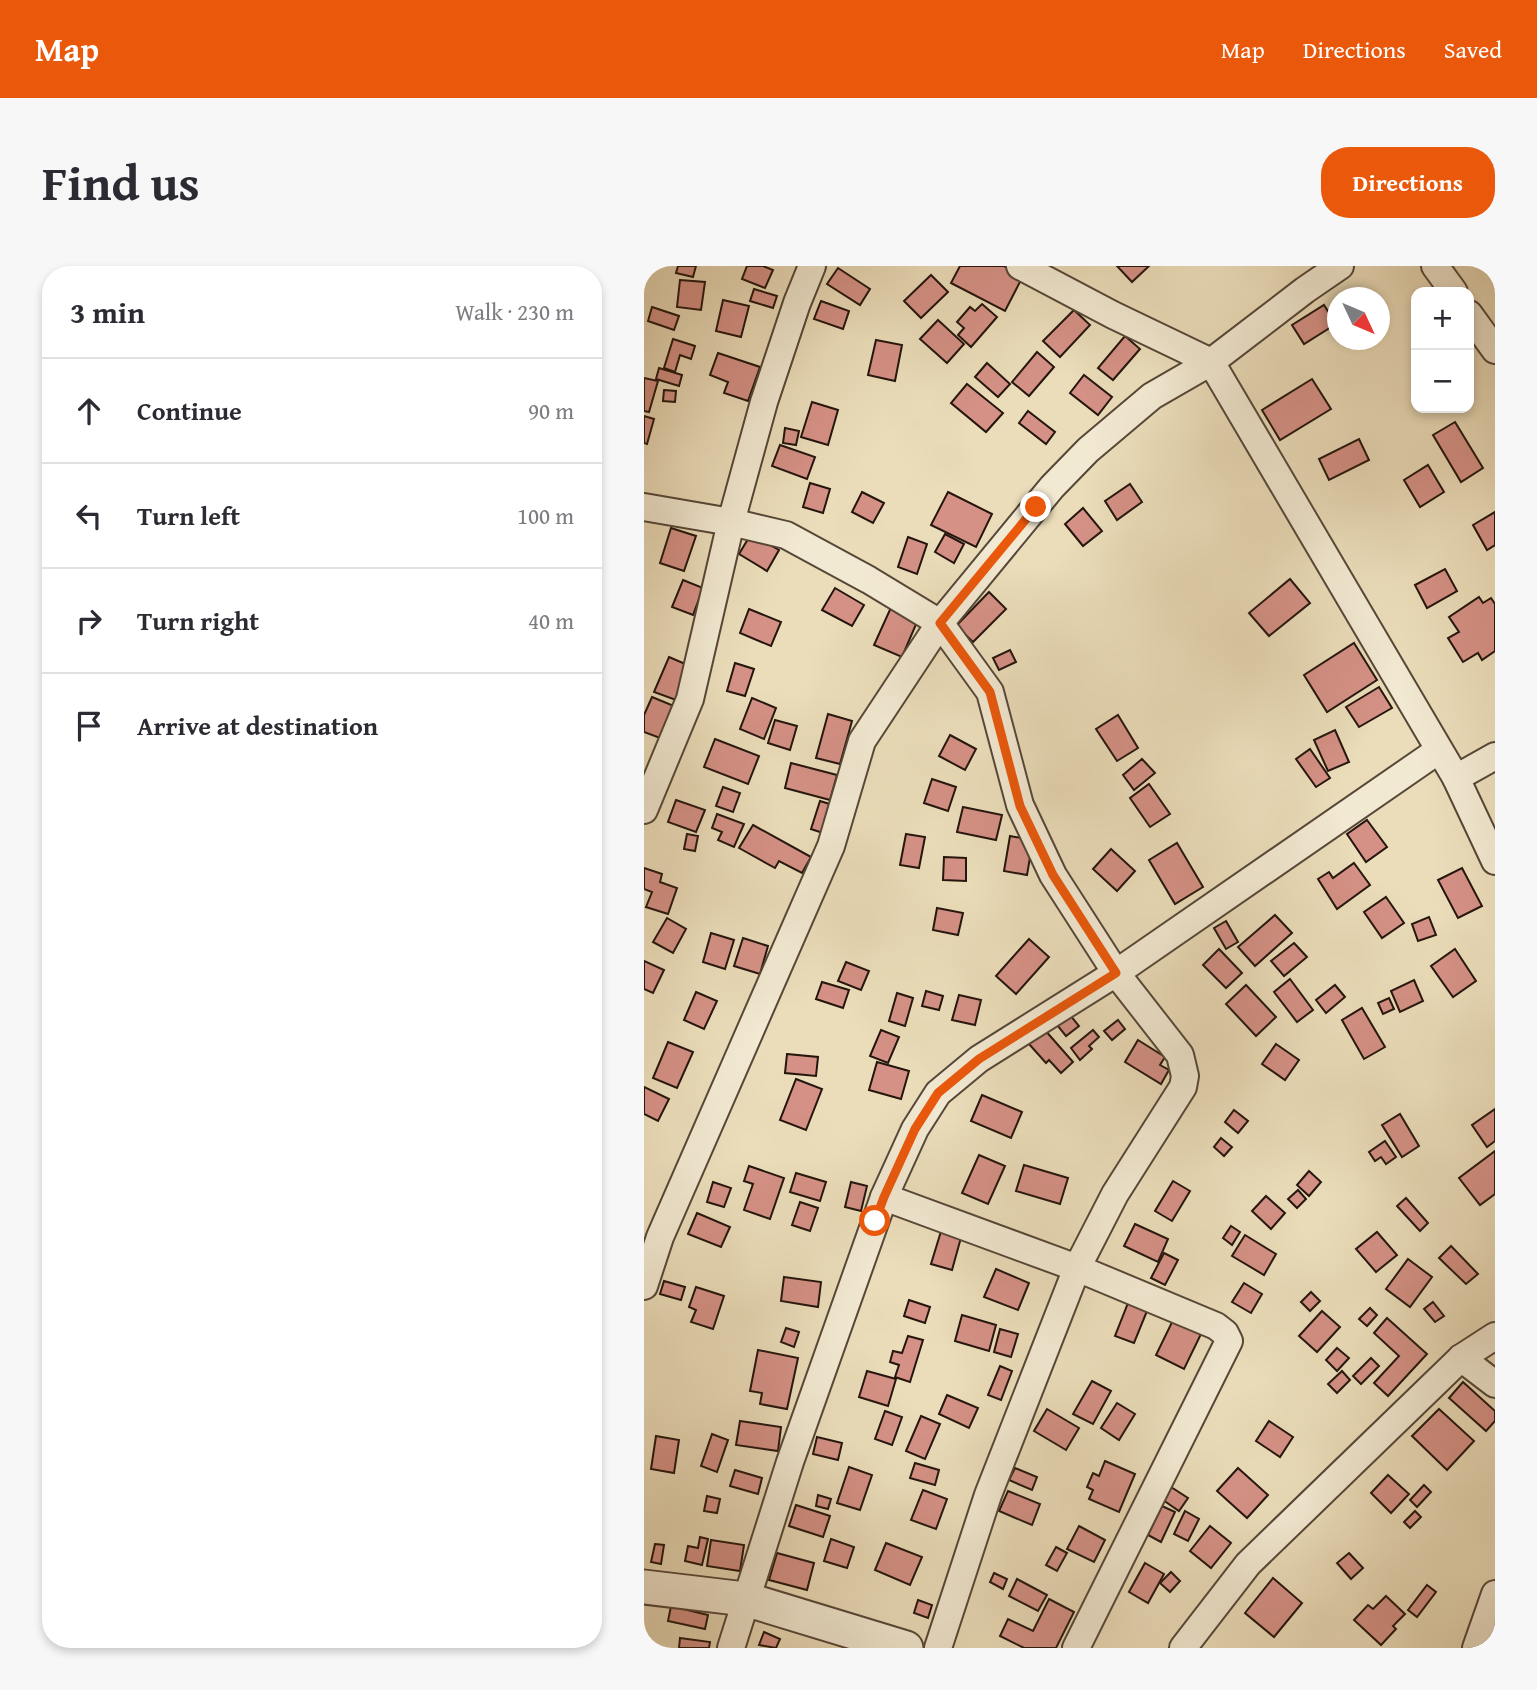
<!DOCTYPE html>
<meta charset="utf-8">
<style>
:root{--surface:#fff;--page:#f7f7f7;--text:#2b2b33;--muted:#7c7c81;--line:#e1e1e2;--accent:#ea580c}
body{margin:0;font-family:"Gentium Book Plus",serif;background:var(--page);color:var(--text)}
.controls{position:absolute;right:21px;top:21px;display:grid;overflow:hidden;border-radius:14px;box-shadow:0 4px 10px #0003}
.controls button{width:63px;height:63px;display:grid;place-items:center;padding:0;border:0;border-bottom:2px solid var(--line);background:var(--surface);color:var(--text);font:35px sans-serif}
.compass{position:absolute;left:683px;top:21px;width:63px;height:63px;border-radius:50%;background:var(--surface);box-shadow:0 4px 10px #0003;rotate:134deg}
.stop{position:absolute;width:21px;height:21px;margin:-16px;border:5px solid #ea580c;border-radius:50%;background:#fff}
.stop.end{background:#ea580c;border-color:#fff;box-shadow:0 2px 7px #0008}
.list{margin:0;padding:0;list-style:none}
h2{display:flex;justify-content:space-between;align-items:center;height:91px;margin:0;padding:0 28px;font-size:30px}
h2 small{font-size:23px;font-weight:400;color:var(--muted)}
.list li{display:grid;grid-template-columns:46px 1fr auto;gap:21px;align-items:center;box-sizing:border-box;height:105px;padding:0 28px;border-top:2px solid var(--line)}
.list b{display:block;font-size:26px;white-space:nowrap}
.list em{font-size:23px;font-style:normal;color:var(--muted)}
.icon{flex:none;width:38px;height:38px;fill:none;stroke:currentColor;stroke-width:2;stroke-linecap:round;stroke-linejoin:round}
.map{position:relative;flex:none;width:851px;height:1382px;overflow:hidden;border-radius:28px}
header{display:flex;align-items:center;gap:42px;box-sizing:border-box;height:98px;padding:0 35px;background:var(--accent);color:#fff}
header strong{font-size:33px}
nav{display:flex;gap:38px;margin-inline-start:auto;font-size:24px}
.intro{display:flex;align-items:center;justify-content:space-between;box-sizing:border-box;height:168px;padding:0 42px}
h1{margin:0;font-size:49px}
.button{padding:18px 32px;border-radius:28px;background:var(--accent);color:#fff;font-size:24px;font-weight:700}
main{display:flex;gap:42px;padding:0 42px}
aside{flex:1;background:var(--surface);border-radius:28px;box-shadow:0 4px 10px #0003}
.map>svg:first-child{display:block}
.building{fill:#d59186;stroke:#24150d;stroke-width:2}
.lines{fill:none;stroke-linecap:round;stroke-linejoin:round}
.minor-casing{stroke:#564738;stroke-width:30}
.tertiary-casing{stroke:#564738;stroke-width:37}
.minor{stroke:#f2e9d2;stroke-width:26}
.tertiary{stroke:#f2e9d2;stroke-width:33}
.route{stroke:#ea580c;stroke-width:9}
</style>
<header>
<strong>Map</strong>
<nav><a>Map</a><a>Directions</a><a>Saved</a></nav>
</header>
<div class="intro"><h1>Find us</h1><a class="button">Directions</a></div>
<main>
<aside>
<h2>3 min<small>Walk · 230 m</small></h2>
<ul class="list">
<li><svg class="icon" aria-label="ahead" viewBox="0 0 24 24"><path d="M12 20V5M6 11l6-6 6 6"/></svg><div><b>Continue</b></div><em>90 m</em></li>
<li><svg class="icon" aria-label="left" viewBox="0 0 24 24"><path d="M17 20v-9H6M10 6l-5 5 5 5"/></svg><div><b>Turn left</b></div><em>100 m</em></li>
<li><svg class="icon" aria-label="right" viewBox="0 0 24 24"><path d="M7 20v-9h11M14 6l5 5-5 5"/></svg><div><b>Turn right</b></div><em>40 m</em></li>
<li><svg class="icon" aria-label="arrive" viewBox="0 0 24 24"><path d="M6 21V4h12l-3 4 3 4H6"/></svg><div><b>Arrive at destination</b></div></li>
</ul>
</aside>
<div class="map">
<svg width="851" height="1382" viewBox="0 0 851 1382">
<rect width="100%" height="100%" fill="#ebddba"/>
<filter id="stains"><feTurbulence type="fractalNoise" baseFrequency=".00286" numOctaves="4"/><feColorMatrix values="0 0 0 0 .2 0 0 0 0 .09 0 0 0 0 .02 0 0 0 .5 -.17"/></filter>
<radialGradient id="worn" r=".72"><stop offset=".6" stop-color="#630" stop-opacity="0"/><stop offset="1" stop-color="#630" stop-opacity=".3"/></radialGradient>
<g class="building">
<polygon points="34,0 52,0 49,11 32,7"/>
<polygon points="103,0 119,0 129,4 121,22 98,13"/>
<polygon points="316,0 360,0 379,10 361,45 307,17"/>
<polygon points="473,0 505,0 488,16"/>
<polygon points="194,2 226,23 216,39 183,18"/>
<polygon points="287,9 304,26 277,52 260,35"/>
<polygon points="36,14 61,16 57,44 33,41"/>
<polygon points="110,23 133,30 129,42 106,35"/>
<polygon points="79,34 105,40 97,71 72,65"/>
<polygon points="177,35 205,45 199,63 170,53"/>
<polygon points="338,38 353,51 327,81 314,69 320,62 313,56 326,41 331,45"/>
<polygon points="680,39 692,58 660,78 648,59"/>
<polygon points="8,41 35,50 30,64 4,55"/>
<polygon points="430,44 446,59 416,91 399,75"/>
<polygon points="294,54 320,78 303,97 276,73"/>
<polygon points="481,70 496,83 469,114 454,102"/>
<polygon points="29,73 51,80 47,93 36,89 31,106 20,102"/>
<polygon points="232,74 258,79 251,115 224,109"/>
<polygon points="393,86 410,101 385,130 368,116"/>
<polygon points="74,87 116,101 104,135 80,127 84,116 66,109"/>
<polygon points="343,97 366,118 354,131 331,111"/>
<polygon points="15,102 38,109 35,120 12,113"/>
<polygon points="440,109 468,131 454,149 426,127"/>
<polygon points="0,112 14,115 5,146 0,145"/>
<polygon points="668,113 687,143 636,174 618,144"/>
<polygon points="323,118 359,147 342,166 307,137"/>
<polygon points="20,124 32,125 31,136 19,135"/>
<polygon points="168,136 194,144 184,179 157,171"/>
<polygon points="384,145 411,166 402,178 375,157"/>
<polygon points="0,150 10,153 3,178 0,177"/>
<polygon points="811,156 839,202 817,216 789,169"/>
<polygon points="141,162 155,165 152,179 139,177"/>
<polygon points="715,173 725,194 685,214 675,193"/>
<polygon points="136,179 171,191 163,213 128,200"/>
<polygon points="784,199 800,226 776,241 760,214"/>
<polygon points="166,217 186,223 179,247 159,241"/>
<polygon points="486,218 498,236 473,254 461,235"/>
<polygon points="218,226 240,237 229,257 208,246"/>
<polygon points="304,226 348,248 332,281 287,259"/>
<polygon points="439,242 458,265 439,280 421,258"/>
<polygon points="851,246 851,279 843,284 829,259"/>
<polygon points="27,262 52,270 40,305 16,297"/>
<polygon points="107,268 135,284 123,305 95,288"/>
<polygon points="301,268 320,278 310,297 291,286"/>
<polygon points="264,271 283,278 273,308 254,301"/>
<polygon points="801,303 813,325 783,342 771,319"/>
<polygon points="646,313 666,337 625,370 605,347"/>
<polygon points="39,314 59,322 49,349 28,341"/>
<polygon points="191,322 220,339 208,360 178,344"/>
<polygon points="345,326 362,343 329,376 312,360"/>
<polygon points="835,331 839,337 847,332 851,338 851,385 838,394 834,387 819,396 804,372 815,366 805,351"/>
<polygon points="249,337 276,349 258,391 230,379"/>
<polygon points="105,343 137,356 127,380 96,367"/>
<polygon points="710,377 733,414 683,446 660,409"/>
<polygon points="366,384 372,396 355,404 349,392"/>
<polygon points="25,391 46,400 32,434 10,426"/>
<polygon points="91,397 110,403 101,430 83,425"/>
<polygon points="735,421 748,442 715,461 702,441"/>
<polygon points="8,431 30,440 16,472 0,466 0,449"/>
<polygon points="108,432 132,442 120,473 96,463"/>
<polygon points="184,448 208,455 196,498 172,492"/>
<polygon points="474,449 494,482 473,495 452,463"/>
<polygon points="131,454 153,460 146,484 124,477"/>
<polygon points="691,464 705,496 684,505 670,474"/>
<polygon points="306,469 332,483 321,504 295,490"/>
<polygon points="71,473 115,490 104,518 60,501"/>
<polygon points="666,483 686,512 672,521 652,493"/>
<polygon points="498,493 511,507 490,524 479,509"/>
<polygon points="147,497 193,509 186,534 141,522"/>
<polygon points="288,513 312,521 304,545 280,537"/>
<polygon points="505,518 526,548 506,561 486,532"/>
<polygon points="79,521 96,527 89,546 72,540"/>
<polygon points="32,534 61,544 52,566 24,556"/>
<polygon points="176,535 192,540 182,568 167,563"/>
<polygon points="319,541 358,549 352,574 313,566"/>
<polygon points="73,548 100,558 90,581 74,574 78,566 68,562"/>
<polygon points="723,554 743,581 722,596 703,568"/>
<polygon points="109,559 167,591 158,607 135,595 131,602 95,582"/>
<polygon points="43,568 54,570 51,585 40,583"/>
<polygon points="262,568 281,571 275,602 256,599"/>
<polygon points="366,570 389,574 383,609 360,605"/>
<polygon points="533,577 559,621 531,638 505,594"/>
<polygon points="467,583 491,605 473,625 449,603"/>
<polygon points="300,591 322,592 322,615 299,614"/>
<polygon points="710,597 726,619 693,643 674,613 685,606 689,612"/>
<polygon points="0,602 18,608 16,616 33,622 24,648 2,641 8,626 0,623"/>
<polygon points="818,602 838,640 814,652 794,614"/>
<polygon points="742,631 760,657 738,672 720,646"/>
<polygon points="293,642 319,647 314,669 289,664"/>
<polygon points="631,649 648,667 611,700 594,681"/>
<polygon points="785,651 792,669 774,675 768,658"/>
<polygon points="23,652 42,663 29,687 9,676"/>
<polygon points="582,655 594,676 582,683 570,662"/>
<polygon points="67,667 90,674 81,703 59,696"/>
<polygon points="99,672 124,680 116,708 90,700"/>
<polygon points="385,673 405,691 372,728 352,710"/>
<polygon points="650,677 663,691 640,710 627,695"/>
<polygon points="575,683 598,707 582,722 559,699"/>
<polygon points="811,683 832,715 809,731 787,700"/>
<polygon points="0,695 20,704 9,727 0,723"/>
<polygon points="202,696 225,705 217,724 194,715"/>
<polygon points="646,713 669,744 653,756 630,726"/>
<polygon points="770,714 779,735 756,746 747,725"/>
<polygon points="178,716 205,724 199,742 172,733"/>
<polygon points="602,719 632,751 612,770 582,738"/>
<polygon points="691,719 701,731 682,747 672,734"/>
<polygon points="282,725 299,730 295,744 278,740"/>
<polygon points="52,726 73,735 60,763 40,754"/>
<polygon points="253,727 269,732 261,760 245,755"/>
<polygon points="315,729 337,734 331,759 308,754"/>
<polygon points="745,732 750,743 739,748 734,737"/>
<polygon points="718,742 741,781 720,793 698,754"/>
<polygon points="426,749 435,760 422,770 413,759"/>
<polygon points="474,754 481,763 468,774 460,765"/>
<polygon points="400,763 429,796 417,807 405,794 402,797 385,778"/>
<polygon points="237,764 255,771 244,797 226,790"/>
<polygon points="449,764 455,771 445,780 448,783 436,794 427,782"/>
<polygon points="494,774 521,791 516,799 525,804 517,818 481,796"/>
<polygon points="24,776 49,786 33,822 9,812"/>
<polygon points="632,778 655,794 641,814 618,798"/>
<polygon points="143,788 174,791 172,810 141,807"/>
<polygon points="233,796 265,805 257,833 225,824"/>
<polygon points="152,813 178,823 162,864 136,854"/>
<polygon points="0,821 25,833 14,855 0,848"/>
<polygon points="338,829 378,846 367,872 327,855"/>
<polygon points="851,843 851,875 843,881 828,859"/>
<polygon points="590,844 604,855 594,867 581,856"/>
<polygon points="756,848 775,880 758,891 738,859"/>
<polygon points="577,872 588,881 580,890 570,881"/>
<polygon points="741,875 752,891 742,898 737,891 731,895 725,886"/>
<polygon points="851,885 851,928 836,939 815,912"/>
<polygon points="335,889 361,900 344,938 318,927"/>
<polygon points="380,899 424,912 416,938 372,925"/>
<polygon points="105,900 140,912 126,953 100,944 109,918 100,915"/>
<polygon points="665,905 677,916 665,930 653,919"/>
<polygon points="152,907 182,916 176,935 146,926"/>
<polygon points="529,915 546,925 528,955 511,945"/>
<polygon points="69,916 87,922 80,941 63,936"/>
<polygon points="207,916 223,920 217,945 201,941"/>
<polygon points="654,924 662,933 653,942 644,933"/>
<polygon points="622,930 641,947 627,963 608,945"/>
<polygon points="762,932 784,957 776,965 753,940"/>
<polygon points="156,936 174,942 166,965 148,959"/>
<polygon points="53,947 86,961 77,981 44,968"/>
<polygon points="491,958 524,973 514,996 480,980"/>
<polygon points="587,960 596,966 588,979 579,972"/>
<polygon points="298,962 318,968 308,1004 287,998"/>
<polygon points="733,966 753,989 732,1006 712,983"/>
<polygon points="601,969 632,988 620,1009 588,990"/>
<polygon points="807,980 834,1008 822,1018 795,992"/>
<polygon points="520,987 534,994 521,1019 507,1012"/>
<polygon points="764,993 788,1011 766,1041 742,1023"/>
<polygon points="352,1003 385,1017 374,1044 340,1031"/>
<polygon points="140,1011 177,1016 174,1041 137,1035"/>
<polygon points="20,1015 41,1021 37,1034 16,1028"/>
<polygon points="600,1017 618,1028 607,1047 588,1036"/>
<polygon points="52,1021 80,1030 69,1063 47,1056 52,1044 45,1041"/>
<polygon points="667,1026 676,1035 666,1045 657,1036"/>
<polygon points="265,1034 286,1041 281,1057 260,1050"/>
<polygon points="789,1036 800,1050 791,1056 780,1043"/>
<polygon points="484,1037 503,1045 490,1077 471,1070"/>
<polygon points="726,1042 733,1049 723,1060 715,1053"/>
<polygon points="678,1045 696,1061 673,1086 655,1070"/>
<polygon points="318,1049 352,1059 345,1085 311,1075"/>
<polygon points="530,1052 558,1066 540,1103 512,1089"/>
<polygon points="743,1052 783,1088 744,1130 730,1117 755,1090 730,1067"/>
<polygon points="142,1062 155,1066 150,1081 137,1076"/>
<polygon points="356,1063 374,1068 367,1091 350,1086"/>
<polygon points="264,1070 279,1074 266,1116 251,1111 255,1099 246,1096 249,1085 258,1087"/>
<polygon points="693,1082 705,1092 693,1105 682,1094"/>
<polygon points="114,1084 154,1092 143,1143 116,1138 118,1127 106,1125"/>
<polygon points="727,1092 735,1100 717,1118 709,1110"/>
<polygon points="356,1100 368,1105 357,1134 344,1129"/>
<polygon points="223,1105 252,1113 244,1140 215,1131"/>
<polygon points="698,1105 706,1114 693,1127 684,1118"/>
<polygon points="448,1115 467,1125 449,1158 429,1148"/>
<polygon points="819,1116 851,1145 851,1155 842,1165 805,1132"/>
<polygon points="303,1129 334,1142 325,1162 295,1148"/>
<polygon points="473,1137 491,1148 475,1174 457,1162"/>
<polygon points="403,1143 435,1162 422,1184 390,1165"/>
<polygon points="795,1143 830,1175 803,1204 768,1170"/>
<polygon points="241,1145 258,1151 248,1179 231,1173"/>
<polygon points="277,1150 296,1158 281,1193 262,1185"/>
<polygon points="96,1155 137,1161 134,1185 92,1179"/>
<polygon points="625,1155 649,1171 636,1191 612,1175"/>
<polygon points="68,1168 84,1174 73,1206 57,1200"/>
<polygon points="12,1170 35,1174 30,1207 7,1203"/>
<polygon points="173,1171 198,1177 194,1194 169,1188"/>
<polygon points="461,1195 491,1208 475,1246 445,1233 449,1224 443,1221 449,1207 455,1210"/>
<polygon points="271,1197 295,1204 291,1219 266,1212"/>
<polygon points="205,1201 228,1209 216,1244 193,1237"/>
<polygon points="371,1202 393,1211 388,1224 365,1214"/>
<polygon points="594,1202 624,1229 603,1252 573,1225"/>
<polygon points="91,1204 118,1212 114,1228 86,1220"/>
<polygon points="744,1209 765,1228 747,1247 727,1227"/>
<polygon points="780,1219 787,1226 773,1241 766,1234"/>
<polygon points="527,1221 544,1232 535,1245 519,1234"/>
<polygon points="279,1224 303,1233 292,1263 267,1254"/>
<polygon points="364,1225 396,1238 388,1259 355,1245"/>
<polygon points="174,1229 187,1233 184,1243 172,1240"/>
<polygon points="63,1230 76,1233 73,1247 60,1245"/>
<polygon points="152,1239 186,1250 179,1271 145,1260"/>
<polygon points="518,1240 531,1246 517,1276 504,1269"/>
<polygon points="541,1245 555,1253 544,1275 530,1268"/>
<polygon points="771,1245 777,1251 766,1262 760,1256"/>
<polygon points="435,1260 461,1274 450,1296 423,1283"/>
<polygon points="566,1260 587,1277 567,1302 546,1285"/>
<polygon points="56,1271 64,1273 58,1299 41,1295 44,1280 54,1282"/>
<polygon points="187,1273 210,1281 203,1302 180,1295"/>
<polygon points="67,1274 100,1279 96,1305 63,1300"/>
<polygon points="242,1277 278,1291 266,1319 231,1304"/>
<polygon points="11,1278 20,1279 17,1298 7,1296"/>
<polygon points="412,1281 423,1287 413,1305 402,1299"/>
<polygon points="133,1287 170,1297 163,1324 125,1314"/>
<polygon points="705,1287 719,1302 707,1313 693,1297"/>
<polygon points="501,1297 520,1308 504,1337 485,1326"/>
<polygon points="527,1306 536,1315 526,1326 516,1317"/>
<polygon points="350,1307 363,1313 359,1323 346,1316"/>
<polygon points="629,1312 658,1337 630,1371 601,1347"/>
<polygon points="373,1313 403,1329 394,1345 365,1330"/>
<polygon points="783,1319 792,1326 773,1351 764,1344"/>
<polygon points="742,1330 761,1348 749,1360 752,1363 737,1379 710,1354 724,1339 729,1343"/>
<polygon points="405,1333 430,1346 412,1382 380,1382 356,1370 364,1353 389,1365"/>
<polygon points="274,1334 288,1339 284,1352 270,1347"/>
<polygon points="27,1340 64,1349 61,1363 24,1355"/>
<polygon points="120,1366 136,1373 132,1382 115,1379"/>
<polygon points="36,1372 66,1376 65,1382 35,1382"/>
</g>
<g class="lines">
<g class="minor-casing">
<g id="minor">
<polyline points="376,0 469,49 567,96 812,512 851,595"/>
<polyline points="791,0 810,26"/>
<polyline points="825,48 851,84"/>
<polyline points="0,241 87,256 142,269 225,314 296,357 346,426 376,539 409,609 472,707 536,789 541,810 539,821 471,928 433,1002 344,1229 294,1382"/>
<polyline points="812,512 851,490"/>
<polyline points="0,544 46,433 87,256 120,136 153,37 168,0"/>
<polyline points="240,931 433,1002 572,1060 581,1067 585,1075 432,1382"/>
<polyline points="0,1020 16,971 187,580 218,475 296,357 408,221 444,184 508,130 567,96 661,24 696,0"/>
<polyline points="817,1092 851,1118"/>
<polyline points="87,1382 146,1196 240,931 271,863 294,827 335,793 472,707 795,484"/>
<polyline points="539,1382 604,1298 817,1092 851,1070"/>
<polyline points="832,1382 851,1328"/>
</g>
</g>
<g class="tertiary-casing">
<polyline id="tertiary" points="0,1321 101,1333 262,1382"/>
</g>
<use href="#minor" class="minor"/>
<use href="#tertiary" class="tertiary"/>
</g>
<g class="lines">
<polyline class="route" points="231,955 240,931 271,863 294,827 335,793 472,707 409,609 376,540 346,426 296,357 392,241"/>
</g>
<rect width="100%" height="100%" filter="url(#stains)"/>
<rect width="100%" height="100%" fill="url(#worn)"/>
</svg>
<div class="controls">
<button>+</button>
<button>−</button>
</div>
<svg class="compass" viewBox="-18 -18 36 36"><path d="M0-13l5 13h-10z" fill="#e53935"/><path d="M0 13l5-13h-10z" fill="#7c7c81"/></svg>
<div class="stop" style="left:231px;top:955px"></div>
<div class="stop end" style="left:392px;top:241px"></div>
</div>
</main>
